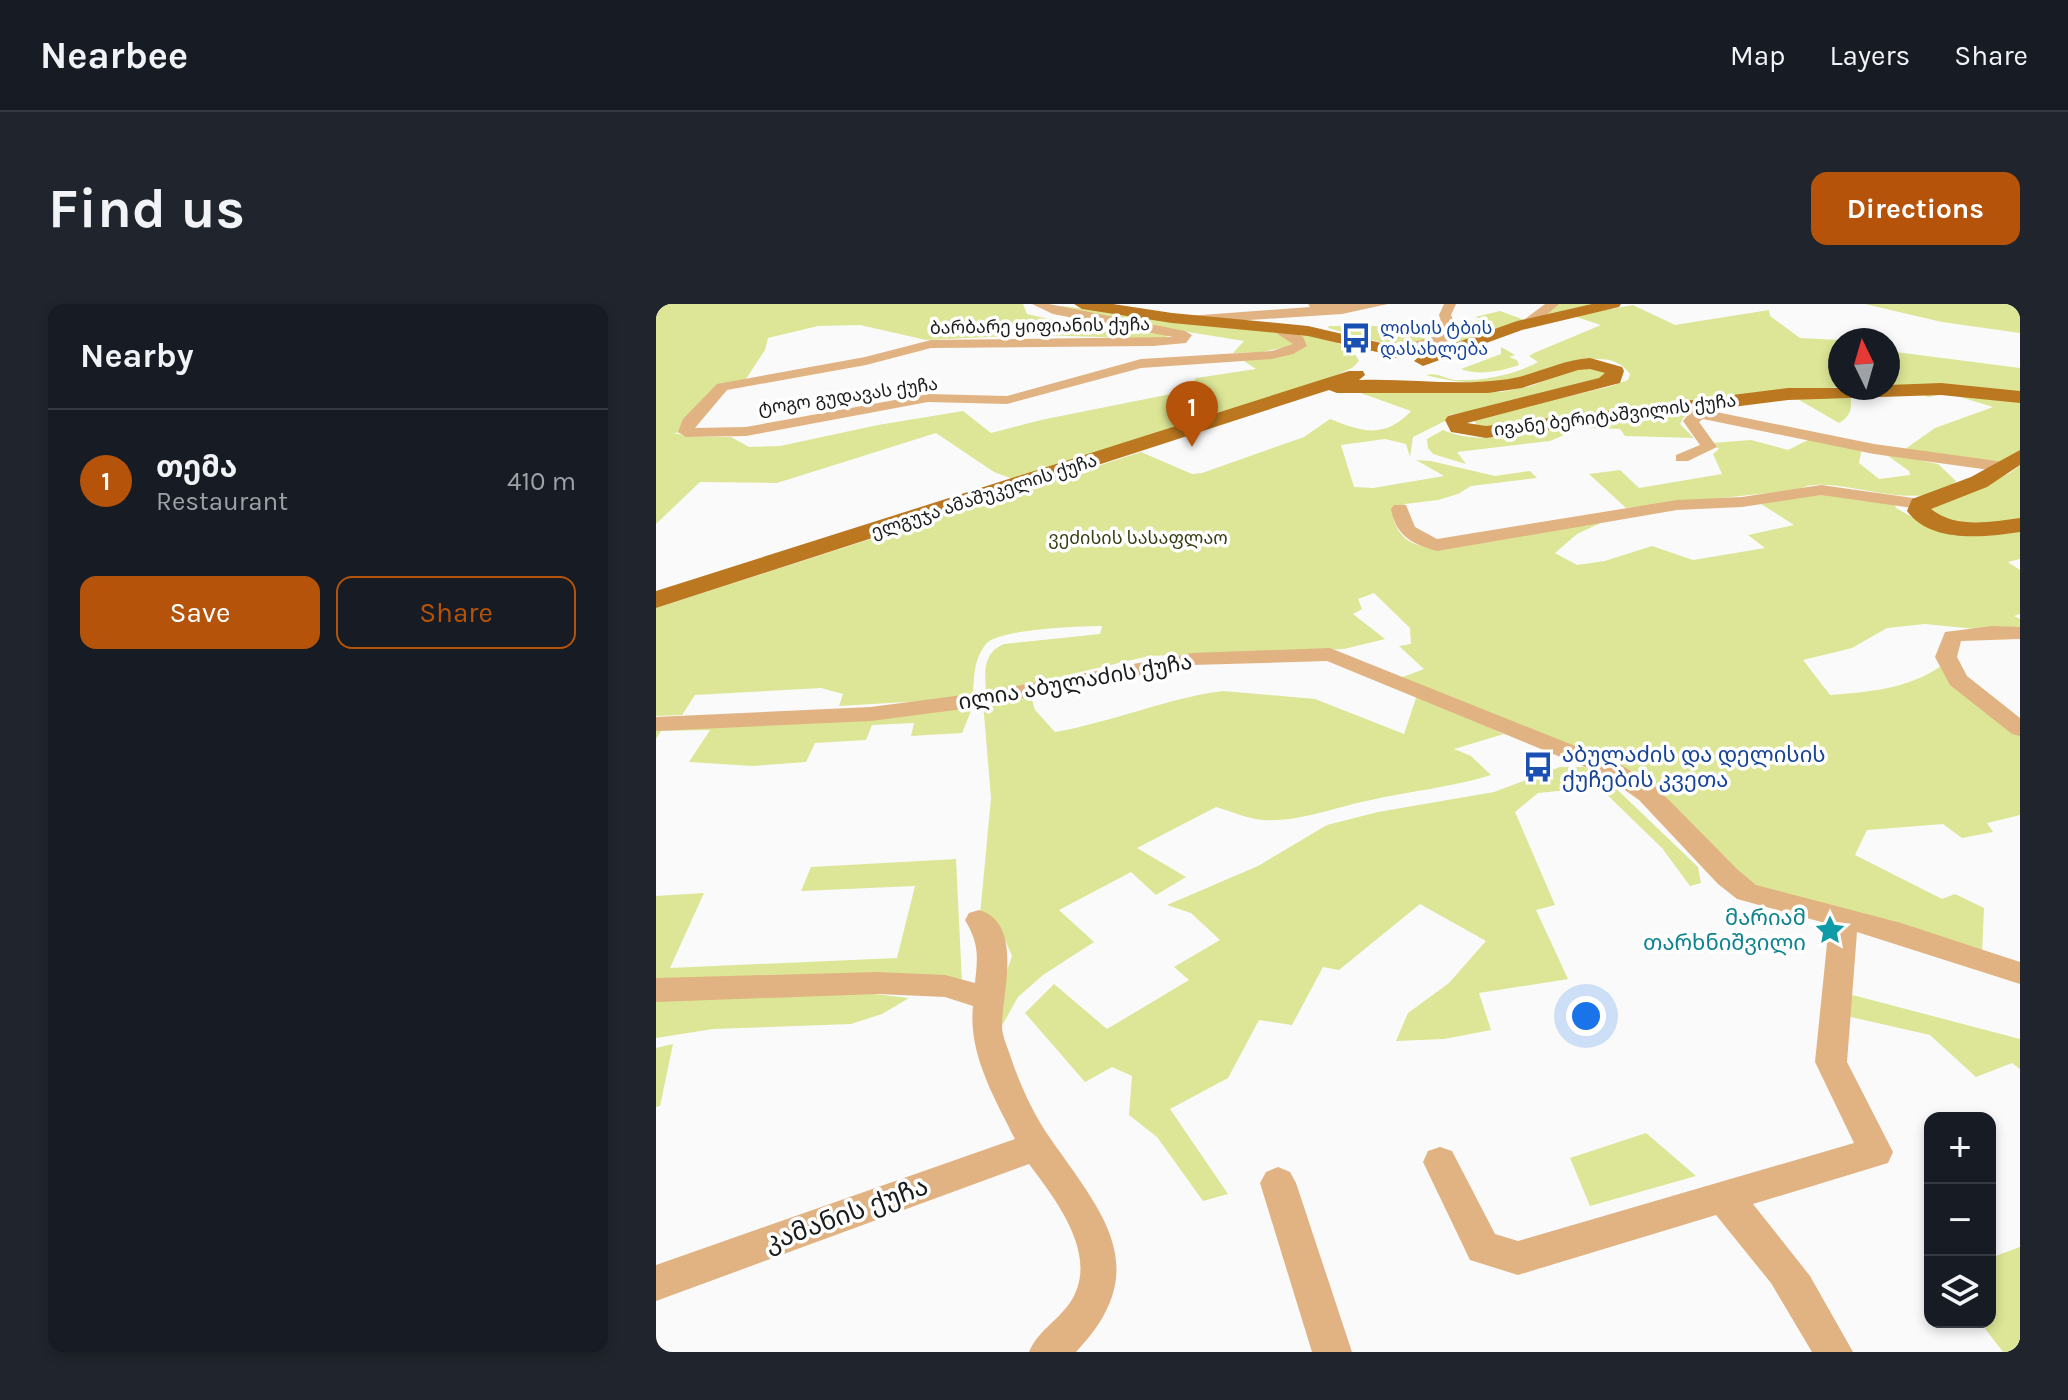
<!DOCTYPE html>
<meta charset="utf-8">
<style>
:root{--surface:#171b24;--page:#20242c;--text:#f1f3f6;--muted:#9ea1a6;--line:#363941;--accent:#b45309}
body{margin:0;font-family:Karla,"Noto Sans Georgian",sans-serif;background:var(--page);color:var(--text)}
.controls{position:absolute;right:24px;bottom:24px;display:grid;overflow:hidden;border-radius:16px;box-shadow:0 4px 12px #0003}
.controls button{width:72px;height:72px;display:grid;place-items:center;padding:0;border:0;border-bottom:2px solid var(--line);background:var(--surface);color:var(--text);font:40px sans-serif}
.compass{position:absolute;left:1172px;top:24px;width:72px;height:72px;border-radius:50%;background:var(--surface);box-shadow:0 4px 12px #0003;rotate:355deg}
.you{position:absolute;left:930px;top:712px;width:28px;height:28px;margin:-20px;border:6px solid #fff;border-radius:50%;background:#1a73e8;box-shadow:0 0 0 12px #1a73e833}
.badge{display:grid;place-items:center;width:52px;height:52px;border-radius:50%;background:var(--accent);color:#fff;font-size:26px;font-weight:700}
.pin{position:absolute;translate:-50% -66px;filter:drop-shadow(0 2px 4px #0008)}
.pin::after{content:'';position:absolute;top:42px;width:28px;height:24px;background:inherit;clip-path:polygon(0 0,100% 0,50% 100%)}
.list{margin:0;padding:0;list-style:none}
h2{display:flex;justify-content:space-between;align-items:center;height:104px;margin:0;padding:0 32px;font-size:34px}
h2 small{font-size:26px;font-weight:400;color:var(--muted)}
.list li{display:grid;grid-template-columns:52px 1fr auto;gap:24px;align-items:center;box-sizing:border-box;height:144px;padding:0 32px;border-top:2px solid var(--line)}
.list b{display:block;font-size:30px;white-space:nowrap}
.list p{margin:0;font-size:26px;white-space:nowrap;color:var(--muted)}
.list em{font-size:26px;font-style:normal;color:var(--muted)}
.actions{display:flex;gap:16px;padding:24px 32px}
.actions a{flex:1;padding:18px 0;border:2px solid var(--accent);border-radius:16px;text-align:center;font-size:28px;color:var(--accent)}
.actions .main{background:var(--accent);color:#fff}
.icon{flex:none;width:44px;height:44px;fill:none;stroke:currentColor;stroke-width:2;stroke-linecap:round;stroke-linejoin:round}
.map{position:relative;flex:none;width:1364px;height:1048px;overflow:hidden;border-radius:16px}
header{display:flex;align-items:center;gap:48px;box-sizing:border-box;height:112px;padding:0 40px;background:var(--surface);border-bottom:2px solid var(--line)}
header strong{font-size:38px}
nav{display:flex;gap:44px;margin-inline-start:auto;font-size:28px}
.intro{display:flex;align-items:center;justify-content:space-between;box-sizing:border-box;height:192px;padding:0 48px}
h1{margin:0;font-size:56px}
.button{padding:20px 36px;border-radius:16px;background:var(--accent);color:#fff;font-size:28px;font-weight:700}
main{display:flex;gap:48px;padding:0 48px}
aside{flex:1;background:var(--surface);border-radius:16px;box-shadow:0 4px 12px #0003}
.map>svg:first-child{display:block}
.green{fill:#dce696}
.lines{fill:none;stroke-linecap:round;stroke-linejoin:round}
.minor{fill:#e1b382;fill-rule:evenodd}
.major{fill:#bb7820;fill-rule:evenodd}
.labels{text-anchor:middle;stroke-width:7;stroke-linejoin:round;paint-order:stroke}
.far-street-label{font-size:18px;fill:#1b1c1c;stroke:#fff}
.far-transit-label{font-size:18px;fill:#164399;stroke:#fff;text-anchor:start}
.far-park-label{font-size:18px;fill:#393d12;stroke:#fff}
.street-label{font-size:22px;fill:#1b1c1c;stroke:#fff}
.transit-label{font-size:22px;fill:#164399;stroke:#fff;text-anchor:start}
.culture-label{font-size:22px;fill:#0d838f;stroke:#fff;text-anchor:end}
.near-street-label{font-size:26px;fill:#1b1c1c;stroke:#fff}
</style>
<header>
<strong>Nearbee</strong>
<nav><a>Map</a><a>Layers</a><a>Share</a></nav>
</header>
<div class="intro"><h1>Find us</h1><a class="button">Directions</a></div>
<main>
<aside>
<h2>Nearby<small></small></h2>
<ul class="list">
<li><span class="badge">1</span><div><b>თემა</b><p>Restaurant</p></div><em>410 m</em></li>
</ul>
<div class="actions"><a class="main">Save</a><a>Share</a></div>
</aside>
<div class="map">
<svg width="1364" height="1048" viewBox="0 0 1364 1048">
<rect width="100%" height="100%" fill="#fafafb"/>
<g class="green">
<path d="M0 0H367L371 10 393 15 515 31 504 35 381 31 270 36 204 21 162 22 112 34 109 46 88 78 72 81 30 128 17 129 38 133H75L93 143 124 142 222 121 307 107 335 129 385 116 530 87 540 74 600 65 582 53 640 47 638 29C658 33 694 36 703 57L696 64 661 80 357 175 338 168 280 129 121 179 44 178 0 220Z"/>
<polygon points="897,0 956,0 778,45 752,46 672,24 673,22 742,22 740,28 786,38 796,28 818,22 811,19 827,15 819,13 844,7 874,18"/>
<polygon points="1209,0 1364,0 1364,29 1286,18"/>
<path d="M977 1 1019 21 1113 6 1114 12 1144 34 1184 36V83L1058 94 844 124 821 121 817 115 956 82 972 76 974 70C966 59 956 55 942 55 922 55 900 66 881 71 846 81 805 81 770 71 782 68 788 75 800 76 827 77 858 71 882 58L873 52 878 49 945 21 917 12Z"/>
<polygon points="406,2 617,28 637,36 639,41 606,48 577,49 588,37 464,17 402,4"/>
<path d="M845 43 859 51 853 53 861 56 863 61C846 67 822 72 805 65L845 50Z"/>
<polygon points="1232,47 1364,64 1364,90 1290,81 1232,81"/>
<path d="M921 64H942L950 69 949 73 836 103 793 111 789 117 757 133 754 153 750 140 729 135 685 141 698 183 717 184 788 172 760 156 775 157 839 172 874 167 881 174 815 182 802 190 782 196 749 200 737 214C743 233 754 241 773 243L949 217 921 230 899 249 921 261 949 257 996 242 1037 256 1109 244 1092 231 1138 221 1105 200 1173 188 1238 199 1240 204C1279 228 1319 234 1364 227V255L1352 258 1364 266V310L1358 312 1364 315V325L1330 326 1269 320 1231 324 1196 344 1147 356 1174 391C1213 388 1252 385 1285 362L1364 425V511L1331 519 1337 528 1306 534 1287 520 1211 526 1199 551 1286 595 1299 590 1328 604 1326 651 1095 584 984 476 744 374 768 365 743 342 755 340 754 324 718 289 702 295 706 305 697 310 729 335 688 345 493 352 330 390C329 369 326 349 348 340L444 330 446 322C426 322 341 325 330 340 317 356 318 375 317 394L183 402 187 390 165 384 39 391 26 411 0 412V304L485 148 536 170 546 169 648 133 674 115C706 128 729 135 755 107L699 87 845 88 875 82Z"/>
<polygon points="1259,87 1310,89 1364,97 1364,146 1343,160 1245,148 1279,124 1337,103 1291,89 1272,93"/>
<path d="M1194 89C1196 104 1196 111 1183 119L1138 93Z"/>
<polygon points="1044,103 1028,113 1024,120 1038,134 969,132 964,125 933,124 933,122 943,119"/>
<path d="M910 124 915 128 894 137 801 148 810 160 777 150 772 144 771 135 787 126C823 142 871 129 910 124Z"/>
<path d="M1156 134 1206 144 1203 159 1223 175 1254 171 1253 167 1228 149 1282 160 1300 177C1272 210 1195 177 1158 181 1152 181 1146 184 1140 186L970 204 933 170 964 166 983 184 1066 170 1057 150 1063 145 1056 139 1095 136 1132 146Z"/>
<polygon points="1364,161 1364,217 1309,221 1277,210 1273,203 1354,169"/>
<path d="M567 387 659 395 748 430 761 391 848 430 798 445 815 452 835 471C796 483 755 487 715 496 679 503 645 518 607 516 592 515 574 507 560 503L481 544 530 573 500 591 475 568 403 606 438 638 387 671 362 693 343 727 348 675 356 652 343 622 324 611 335 494 327 398 374 389 379 406 399 428C457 418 511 394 567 387Z"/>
<polygon points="317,402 306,429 255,432 258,419 216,421 210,436 159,439 150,458 97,462 33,458 54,426 5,427 0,435 0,424"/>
<polygon points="904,463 928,463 946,471 1042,563 1045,579 1034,582 1006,544 943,483 882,489 859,508 899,601 880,606 912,675 823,689 835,726 788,735 740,737 752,709 793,679 830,637 764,600 683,666 667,663 636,721 603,716 572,774 514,805 572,890 547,897 501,833 473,811 476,772 456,763 429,778 369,709 398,680 451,725 533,676 518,663 564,636 535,609 511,601 602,562 671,521 722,508 838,488"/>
<polygon points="300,555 306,679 0,681 0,592 48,589 14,664 241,654 259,582 145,587 155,563"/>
<polygon points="192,687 253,694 226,710 195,720 57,725 0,734 0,697"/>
<polygon points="1185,688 1364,735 1364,765 1356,759 1320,773 1274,731 1186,711"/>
<polygon points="17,740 4,802 0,803 0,744"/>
<polygon points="990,829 1040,872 934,902 914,854"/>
<polygon points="1364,943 1364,1048 1347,1048 1324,1018 1334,1018 1334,954"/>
</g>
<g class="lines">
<g class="minor">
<polygon points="376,0 393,0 529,27 536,31 530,39 497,42 275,44 210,61 71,86 39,124 90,123 272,90 351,92 485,55 616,47 637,40 617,27 617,21 622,20 647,33 651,42 637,50 616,55 485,64 351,100 272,98 90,132 30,133 22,128 27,115 61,80 209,53 275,36 517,33 397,10"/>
<polygon points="652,0 732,0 686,10 532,20 526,16 532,12 654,3"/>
<path d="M788 0H800L795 11 803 31C796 37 736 57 729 56V50L742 42 789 30 783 11Z"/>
<polygon points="889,0 903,0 879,21 869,21 869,15"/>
<polygon points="1052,98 1059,102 1055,107 1218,140 1348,158 1356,163 1348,168 1218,150 1047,115 1043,118 1061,143 1032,157 1020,157 1020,151 1044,141 1027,117 1036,106"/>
<path d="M1165 181 1264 195 1273 200 1264 205 1165 191 1086 203 1021 206 781 247C756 240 740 232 735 205L738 201H750L759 223 781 235 1021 196 1086 193Z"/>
<polygon points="1336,322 1364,323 1364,335 1305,337 1301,353 1311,372 1364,414 1364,432 1356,430 1294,381 1279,353 1289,328"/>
<polygon points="674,344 964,460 1001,484 1082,566 1100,581 1245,619 1364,658 1364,680 1201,628 1191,758 1237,848 1232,859 1097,900 1154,972 1197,1048 1156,1048 1115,979 1060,911 862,971 814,956 767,858 772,847 784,843 796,847 839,930 862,937 1198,839 1159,758 1173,620 1081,595 1062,580 983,496 946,470 671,357 536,361 322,403 215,417 0,427 0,413 215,403 322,389 536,349"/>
<path d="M323 606C368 619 346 689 346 722 346 733 353 746 356 757 365 783 378 811 394 834 447 910 499 965 420 1048H373C382 1027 400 1018 413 1000 446 954 400 896 373 860L0 997V961L359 835C338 793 312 749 317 702L289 693 222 690 0 698V674L222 668 289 671 319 679C322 651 323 640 309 616L313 609Z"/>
<polygon points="622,863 634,868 640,879 696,1048 656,1048 604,879 610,868"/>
</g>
<g class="major">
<polygon points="418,0 457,0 516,9 652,22 738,42 791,42 861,17 936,0 965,0 963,3 866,26 767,62 758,57 764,52 738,52 652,32 516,19 426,5"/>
<path d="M934 54 966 63 968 67 964 79 811 119 830 122 1132 84H1232V81L1285 79 1364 87V99L1285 91 1132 96 830 134 795 128 789 116 792 112 943 74 949 69 934 65 922 66 866 84 832 89H681L673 86 0 304V287L693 67H707L709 71 703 76C750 74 798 82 845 76 876 73 903 56 934 54Z"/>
<path d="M1364 146V161L1331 183 1275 205C1300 225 1334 218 1364 214V228C1329 233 1275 240 1251 207L1256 195 1315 173Z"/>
</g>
</g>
<defs>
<g id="bus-bare" transform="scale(2.4)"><path d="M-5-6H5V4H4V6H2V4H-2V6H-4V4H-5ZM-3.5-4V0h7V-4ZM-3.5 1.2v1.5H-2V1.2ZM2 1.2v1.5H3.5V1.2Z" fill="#1a4fb4" stroke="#fff" stroke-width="2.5" paint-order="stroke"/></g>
<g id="sight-bare" transform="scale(2.4)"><path d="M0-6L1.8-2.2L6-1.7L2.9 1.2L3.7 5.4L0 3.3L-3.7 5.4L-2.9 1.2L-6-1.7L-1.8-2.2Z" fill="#0f9aa8" stroke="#fff" stroke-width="2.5" paint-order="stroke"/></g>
</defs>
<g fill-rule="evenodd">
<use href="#bus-bare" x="700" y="34"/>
<use href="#bus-bare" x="882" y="463"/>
<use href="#sight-bare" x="1174" y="626"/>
</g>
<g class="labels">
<g class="far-street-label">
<text transform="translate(384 22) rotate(-1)" y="6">ბარბარე ყიფიანის ქუჩა</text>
<text transform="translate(192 92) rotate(-8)" y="6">ტოგო გუდავას ქუჩა</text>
<text transform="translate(959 111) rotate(-7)" y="6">ივანე ბერიტაშვილის ქუჩა</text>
<text transform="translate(328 192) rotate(-18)" y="6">ელგუჯა ამაშუკელის ქუჩა</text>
</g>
<g class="far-transit-label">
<text x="724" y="30">ლისის ტბის<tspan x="724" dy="21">დასახლება</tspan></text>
</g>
<g class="far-park-label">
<text x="482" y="240">ვეძისის სასაფლაო</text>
</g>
<g class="street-label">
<text transform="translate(419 377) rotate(-10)" y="8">ილია აბულაძის ქუჩა</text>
</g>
<g class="transit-label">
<text x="906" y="458">აბულაძის და დელისის<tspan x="906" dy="25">ქუჩების კვეთა</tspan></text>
</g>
<g class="culture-label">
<text x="1150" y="621">მარიამ<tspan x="1150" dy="25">თარხნიშვილი</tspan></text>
</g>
<g class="near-street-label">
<text transform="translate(190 910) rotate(-20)" y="9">კამანის ქუჩა</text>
</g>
</g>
</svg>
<div class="controls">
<button>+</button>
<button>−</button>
<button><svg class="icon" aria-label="layers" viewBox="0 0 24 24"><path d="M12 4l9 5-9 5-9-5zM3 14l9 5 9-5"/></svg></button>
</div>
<svg class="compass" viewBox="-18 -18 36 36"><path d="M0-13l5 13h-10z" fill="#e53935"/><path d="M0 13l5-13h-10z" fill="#9ea1a6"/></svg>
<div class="you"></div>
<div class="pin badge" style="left:536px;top:143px">1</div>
</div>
</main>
